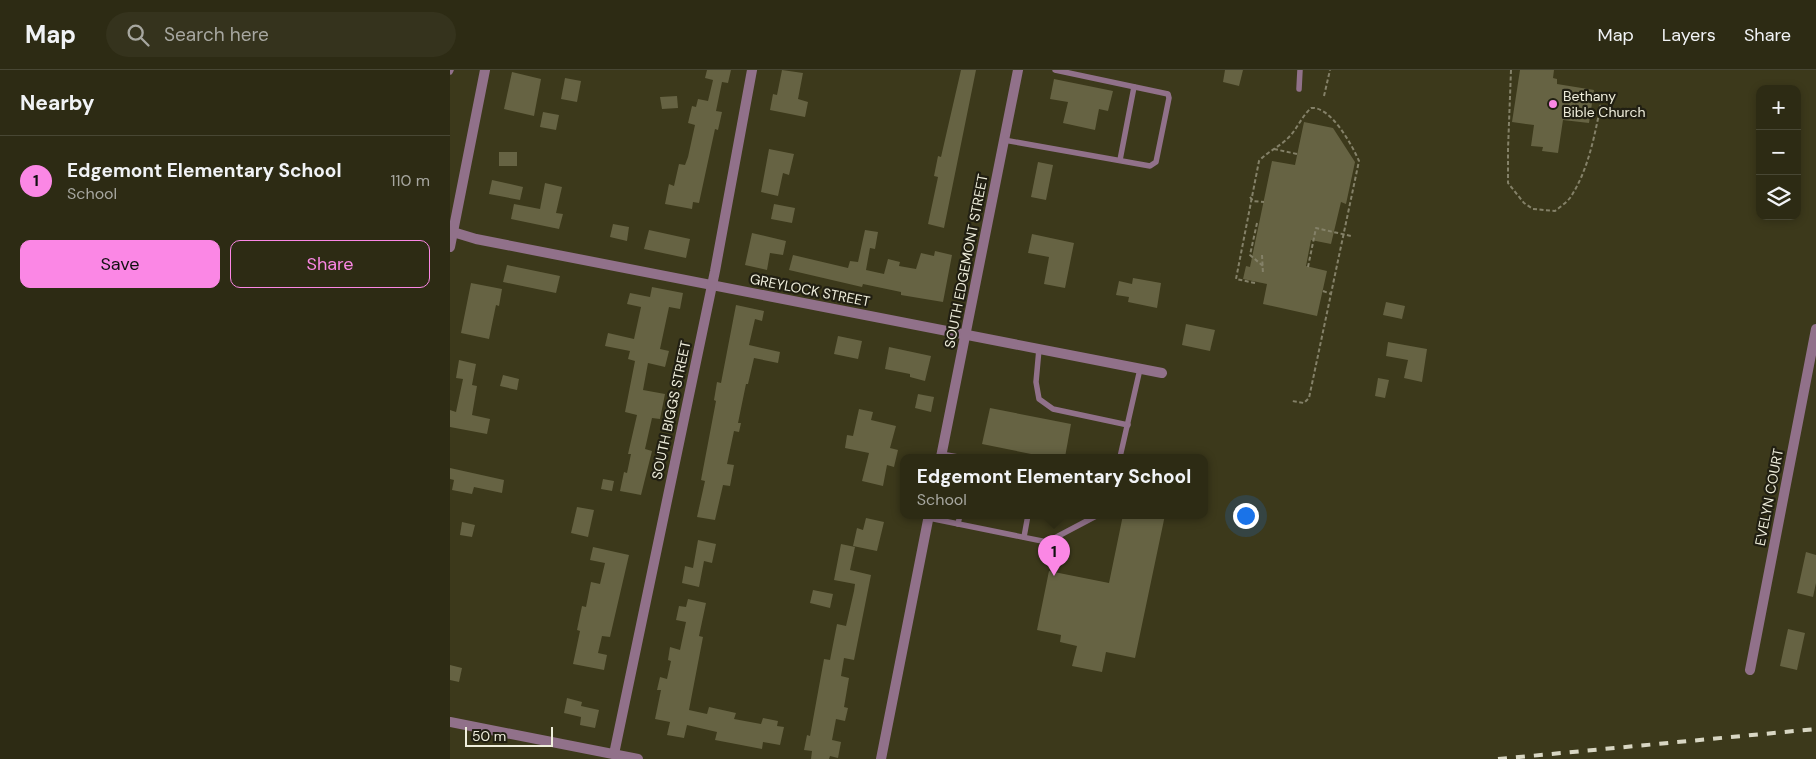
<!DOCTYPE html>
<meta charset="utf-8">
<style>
:root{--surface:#2d2b14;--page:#35331d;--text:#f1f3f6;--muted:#a7a7a0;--line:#484734;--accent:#fb87e5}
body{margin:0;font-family:"DM Sans",sans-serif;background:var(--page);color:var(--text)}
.controls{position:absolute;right:15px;top:15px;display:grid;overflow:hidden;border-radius:10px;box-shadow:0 2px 8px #0003}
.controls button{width:45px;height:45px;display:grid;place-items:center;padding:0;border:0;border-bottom:1px solid var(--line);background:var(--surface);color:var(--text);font:25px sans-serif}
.scale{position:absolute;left:15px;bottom:12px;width:88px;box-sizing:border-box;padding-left:5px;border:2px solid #efeedc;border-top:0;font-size:14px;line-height:18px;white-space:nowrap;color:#efeedc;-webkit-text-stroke:4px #211f12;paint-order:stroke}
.you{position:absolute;left:795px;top:445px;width:18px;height:18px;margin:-12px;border:4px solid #fff;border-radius:50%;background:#1a73e8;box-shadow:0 0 0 8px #1a73e833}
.badge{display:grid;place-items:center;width:32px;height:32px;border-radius:50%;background:var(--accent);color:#111;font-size:16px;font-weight:700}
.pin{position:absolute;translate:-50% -41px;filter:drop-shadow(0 1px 2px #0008)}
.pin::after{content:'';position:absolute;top:26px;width:18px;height:15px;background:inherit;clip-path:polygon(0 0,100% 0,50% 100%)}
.popup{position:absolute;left:450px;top:384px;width:308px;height:65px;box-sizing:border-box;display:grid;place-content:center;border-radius:10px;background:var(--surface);filter:drop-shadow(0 1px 4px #0005);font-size:16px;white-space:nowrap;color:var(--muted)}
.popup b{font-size:19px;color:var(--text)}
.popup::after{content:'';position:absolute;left:50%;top:100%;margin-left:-10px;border:10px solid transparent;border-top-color:var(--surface)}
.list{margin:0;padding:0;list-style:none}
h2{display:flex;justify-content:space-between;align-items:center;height:65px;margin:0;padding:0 20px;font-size:21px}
h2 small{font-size:16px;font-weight:400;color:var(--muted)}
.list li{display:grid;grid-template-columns:32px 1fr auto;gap:15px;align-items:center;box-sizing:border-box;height:90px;padding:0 20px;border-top:1px solid var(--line)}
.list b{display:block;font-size:19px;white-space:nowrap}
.list p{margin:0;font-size:16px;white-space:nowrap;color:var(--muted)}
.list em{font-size:16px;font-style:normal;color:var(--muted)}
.actions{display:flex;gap:10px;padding:15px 20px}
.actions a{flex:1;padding:11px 0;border:1px solid var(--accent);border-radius:10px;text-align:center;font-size:18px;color:var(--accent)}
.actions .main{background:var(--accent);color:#111}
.icon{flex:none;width:28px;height:28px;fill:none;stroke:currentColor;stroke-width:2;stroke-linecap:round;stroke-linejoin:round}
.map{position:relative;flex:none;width:1366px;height:689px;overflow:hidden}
header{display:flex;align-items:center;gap:30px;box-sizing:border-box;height:70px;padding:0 25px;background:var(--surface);border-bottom:1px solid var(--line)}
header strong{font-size:24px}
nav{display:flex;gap:28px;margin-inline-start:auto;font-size:18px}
.search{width:350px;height:45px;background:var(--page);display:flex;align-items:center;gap:12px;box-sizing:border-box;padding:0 18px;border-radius:28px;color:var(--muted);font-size:19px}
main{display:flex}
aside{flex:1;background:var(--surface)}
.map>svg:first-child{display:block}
.building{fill:#666343}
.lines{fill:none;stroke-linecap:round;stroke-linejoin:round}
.path{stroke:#848168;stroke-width:2;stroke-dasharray:4 2.5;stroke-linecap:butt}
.lane{stroke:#91718a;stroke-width:5.5}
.street{stroke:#91718a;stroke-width:10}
.rail{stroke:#d8d6c3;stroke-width:4;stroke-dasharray:9 9;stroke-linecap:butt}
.poi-dot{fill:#fb87e5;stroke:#211f12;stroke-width:2}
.labels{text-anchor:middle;stroke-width:4.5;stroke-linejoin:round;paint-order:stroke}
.poi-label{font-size:14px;fill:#efeedc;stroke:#211f12;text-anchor:start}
.street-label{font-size:14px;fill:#efeedc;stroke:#211f12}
</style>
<header>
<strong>Map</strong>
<div class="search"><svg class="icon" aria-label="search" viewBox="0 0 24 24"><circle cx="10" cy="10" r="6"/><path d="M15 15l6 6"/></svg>Search here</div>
<nav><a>Map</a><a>Layers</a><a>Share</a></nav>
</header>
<main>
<aside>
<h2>Nearby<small></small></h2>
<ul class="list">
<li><span class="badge">1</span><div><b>Edgemont Elementary School</b><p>School</p></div><em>110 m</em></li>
</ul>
<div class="actions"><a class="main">Save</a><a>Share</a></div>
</aside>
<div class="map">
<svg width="1366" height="689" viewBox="0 0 1366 689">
<rect width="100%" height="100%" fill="#3c391b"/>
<g class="building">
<polygon points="257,0 281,0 278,13 272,12 266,41 272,42 268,60 265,59 249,133 243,132 242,139 215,134 219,114 224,116 229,94 235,95 238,87 245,55 238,53 242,36 246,37 248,29 258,31 263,10 255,8"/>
<polygon points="332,0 353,3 348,29 358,32 355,47 320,40 323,24 327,25"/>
<polygon points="511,0 526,0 494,158 478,154 488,107 484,106 488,86 491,87"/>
<polygon points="775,0 793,0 789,16 773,12"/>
<polygon points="1070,0 1104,0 1103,8 1107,9 1107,14 1144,20 1139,53 1113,50 1108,83 1092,81 1093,77 1081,76 1084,55 1062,52"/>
<polygon points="62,2 91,9 84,46 54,39"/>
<polygon points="115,8 131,11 127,32 111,29"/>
<polygon points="604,9 663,21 658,41 649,39 645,60 613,53 618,32 600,29"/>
<polygon points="227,26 228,38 212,39 210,27"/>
<polygon points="93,42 109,45 106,60 90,57"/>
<polygon points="854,52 883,58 905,92 896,134 891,132 881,174 861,170 856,196 877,201 867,246 813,234 817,214 793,209 796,196 800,197 822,91 845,95"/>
<polygon points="319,79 344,84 339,105 333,103 328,126 311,122"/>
<rect x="49" y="82" width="18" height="14"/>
<polygon points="588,92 603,95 596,130 581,127"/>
<polygon points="42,110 73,117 70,130 39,124"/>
<polygon points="95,113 112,117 106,143 113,144 109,159 61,149 64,134 90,139"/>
<polygon points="324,134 345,138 342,153 321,149"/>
<polygon points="163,154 179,157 177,171 160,167"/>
<polygon points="199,160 240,169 236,188 194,179"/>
<polygon points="415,160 428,162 425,179 420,178 416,200 434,204 438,189 450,192 449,196 466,199 471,183 484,186 485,181 502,185 493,232 451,225 451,222 413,214 412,217 339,200 343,185 398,198 400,191 408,192"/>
<polygon points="302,163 336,171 333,185 320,183 317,200 295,195"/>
<polygon points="582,164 624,173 615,218 594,214 599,187 578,183"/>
<polygon points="57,195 110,206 106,223 53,212"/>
<polygon points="683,208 711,213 707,238 678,232 679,227 666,225 669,211 682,214"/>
<polygon points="21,213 52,219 49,236 46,235 39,269 11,263"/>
<polygon points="202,217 233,223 230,239 219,237 210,279 219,281 215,297 198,293 193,320 215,324 210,349 202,348 195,379 202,381 191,425 170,421 174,402 177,403 181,384 178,384 187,345 175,342 185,291 178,289 180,281 155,276 158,263 184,269 191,237 177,234 180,223 200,227"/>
<polygon points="936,232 955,236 952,249 933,245"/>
<polygon points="286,235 314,241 312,251 305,249 299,275 330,282 328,293 304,288 298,314 296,314 288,353 291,353 289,362 284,361 277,394 284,395 280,416 273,415 265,450 247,447 255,411 251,410 266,331 264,330 267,312 271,313"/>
<polygon points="736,254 765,260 760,281 732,275"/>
<polygon points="388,266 412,271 408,289 384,284"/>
<polygon points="938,272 977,279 972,312 954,308 958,290 936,286"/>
<polygon points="439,277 481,286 475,311 460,307 460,304 435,299"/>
<polygon points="9,290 26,294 22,315 27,316 22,345 40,349 37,364 0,357 0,340 6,342 13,309 6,308"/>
<polygon points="53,305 69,309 67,320 50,316"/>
<polygon points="928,308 939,310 935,328 925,326"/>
<polygon points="468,324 484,327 481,342 465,338"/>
<polygon points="540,338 621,354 615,387 596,387 532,374"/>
<polygon points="409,339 423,342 421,350 446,356 440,378 448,380 444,397 437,395 433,416 412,411 419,383 395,378 397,365 403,366"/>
<polygon points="0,398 54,410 52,423 24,417 22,424 2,420 4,410 0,409"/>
<polygon points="153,409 164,411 162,421 151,419"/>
<polygon points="127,437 144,440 138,467 121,463"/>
<polygon points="673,445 715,445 685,588 656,582 652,602 622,596 627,576 610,572 611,565 587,560 599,501 659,513"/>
<polygon points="416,448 434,452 427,481 403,476 407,458 413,460"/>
<polygon points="12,452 25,455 22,467 10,465"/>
<polygon points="248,470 266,474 262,493 254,491 249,517 232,513 235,496 243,498"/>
<polygon points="391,474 405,477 400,500 421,505 404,590 394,588 391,606 399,608 394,637 398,638 395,651 386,649 382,670 391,672 388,688 380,686 379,689 361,689 362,681 354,680 357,665 360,666 374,589 380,590 387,554 396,556 404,521 405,514 384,510"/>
<polygon points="143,477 179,485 160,567 152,566 148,583 157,585 154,600 123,594 130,561 127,560 132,536 136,537 141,512 150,514 155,493 140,490"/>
<polygon points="1356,482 1366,485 1366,513 1363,527 1347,523"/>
<polygon points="363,520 383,524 380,538 360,533"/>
<polygon points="238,529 256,533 249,566 253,567 239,640 257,644 259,637 286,643 284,649 311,654 313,648 328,651 327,656 334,657 330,675 313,672 312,679 265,670 267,662 237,655 234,668 217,665 220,652 205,649 211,620 207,620 210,607 217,609 221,591 218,590 220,577 230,580 236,552 226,550 229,536 236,537"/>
<polygon points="1338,559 1355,563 1347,600 1330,596"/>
<polygon points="0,595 12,598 9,612 0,610"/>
<polygon points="117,628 132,632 131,636 149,640 145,658 130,655 131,647 114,643"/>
</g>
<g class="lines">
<g class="path">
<path d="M1061 0 1058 79V113L1074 133 1083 139 1105 141C1110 137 1116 133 1120 128 1140 98 1146 58 1153 23"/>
<polyline points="874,26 880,0"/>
<polyline points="824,79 847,84"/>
<polyline points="800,127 803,131 814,132"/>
<polyline points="807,153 800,185 813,196"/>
<polyline points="812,185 813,204"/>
<polyline points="858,197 866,158 901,166"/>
<path d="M805 213 786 209 809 91C817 82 829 77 837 69 847 60 851 47 861 38 881 36 902 75 909 91L859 328 854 333 842 331"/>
<polyline points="873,221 881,224"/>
</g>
<g class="lane">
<polyline points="0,2 1,0"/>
<polyline points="849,19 850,0"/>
<polyline points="554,70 700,96 706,92 719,28 718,24 605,0"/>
<polyline points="670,90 684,17"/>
<polyline points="589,279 586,312 589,329 603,339 678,355"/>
<polyline points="491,384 508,387"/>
<polyline points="670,387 690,299"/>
<polyline points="479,448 597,472 648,445"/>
<polyline points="508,454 510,445"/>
<polyline points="574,467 578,445"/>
</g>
<g class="street">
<polyline points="3,162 26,169 712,303"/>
<polyline points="0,177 35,0"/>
<polyline points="491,387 568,0"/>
<polyline points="1300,600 1366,259"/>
<polyline points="0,652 188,689"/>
<polyline points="164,684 265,201 302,0"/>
<polyline points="431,689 479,445"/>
</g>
<polyline class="rail" points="1048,689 1366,659"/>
</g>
<circle class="poi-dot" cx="1103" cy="34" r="5"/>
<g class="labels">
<g class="poi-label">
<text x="1113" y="31">Bethany<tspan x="1113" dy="16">Bible Church</tspan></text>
</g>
<g class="street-label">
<text transform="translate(516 191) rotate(-79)" y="5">SOUTH EDGEMONT STREET</text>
<text transform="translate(360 220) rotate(11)" y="5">GREYLOCK STREET</text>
<text transform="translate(221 340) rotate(-78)" y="5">SOUTH BIGGS STREET</text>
<text transform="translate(1319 427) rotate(-79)" y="5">EVELYN COURT</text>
</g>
</g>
</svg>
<div class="controls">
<button>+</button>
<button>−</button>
<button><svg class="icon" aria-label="layers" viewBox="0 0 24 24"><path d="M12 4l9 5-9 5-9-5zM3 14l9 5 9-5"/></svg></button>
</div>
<div class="scale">50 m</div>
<div class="you"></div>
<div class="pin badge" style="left:604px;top:506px">1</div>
<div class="popup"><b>Edgemont Elementary School</b>School</div>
</div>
</main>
